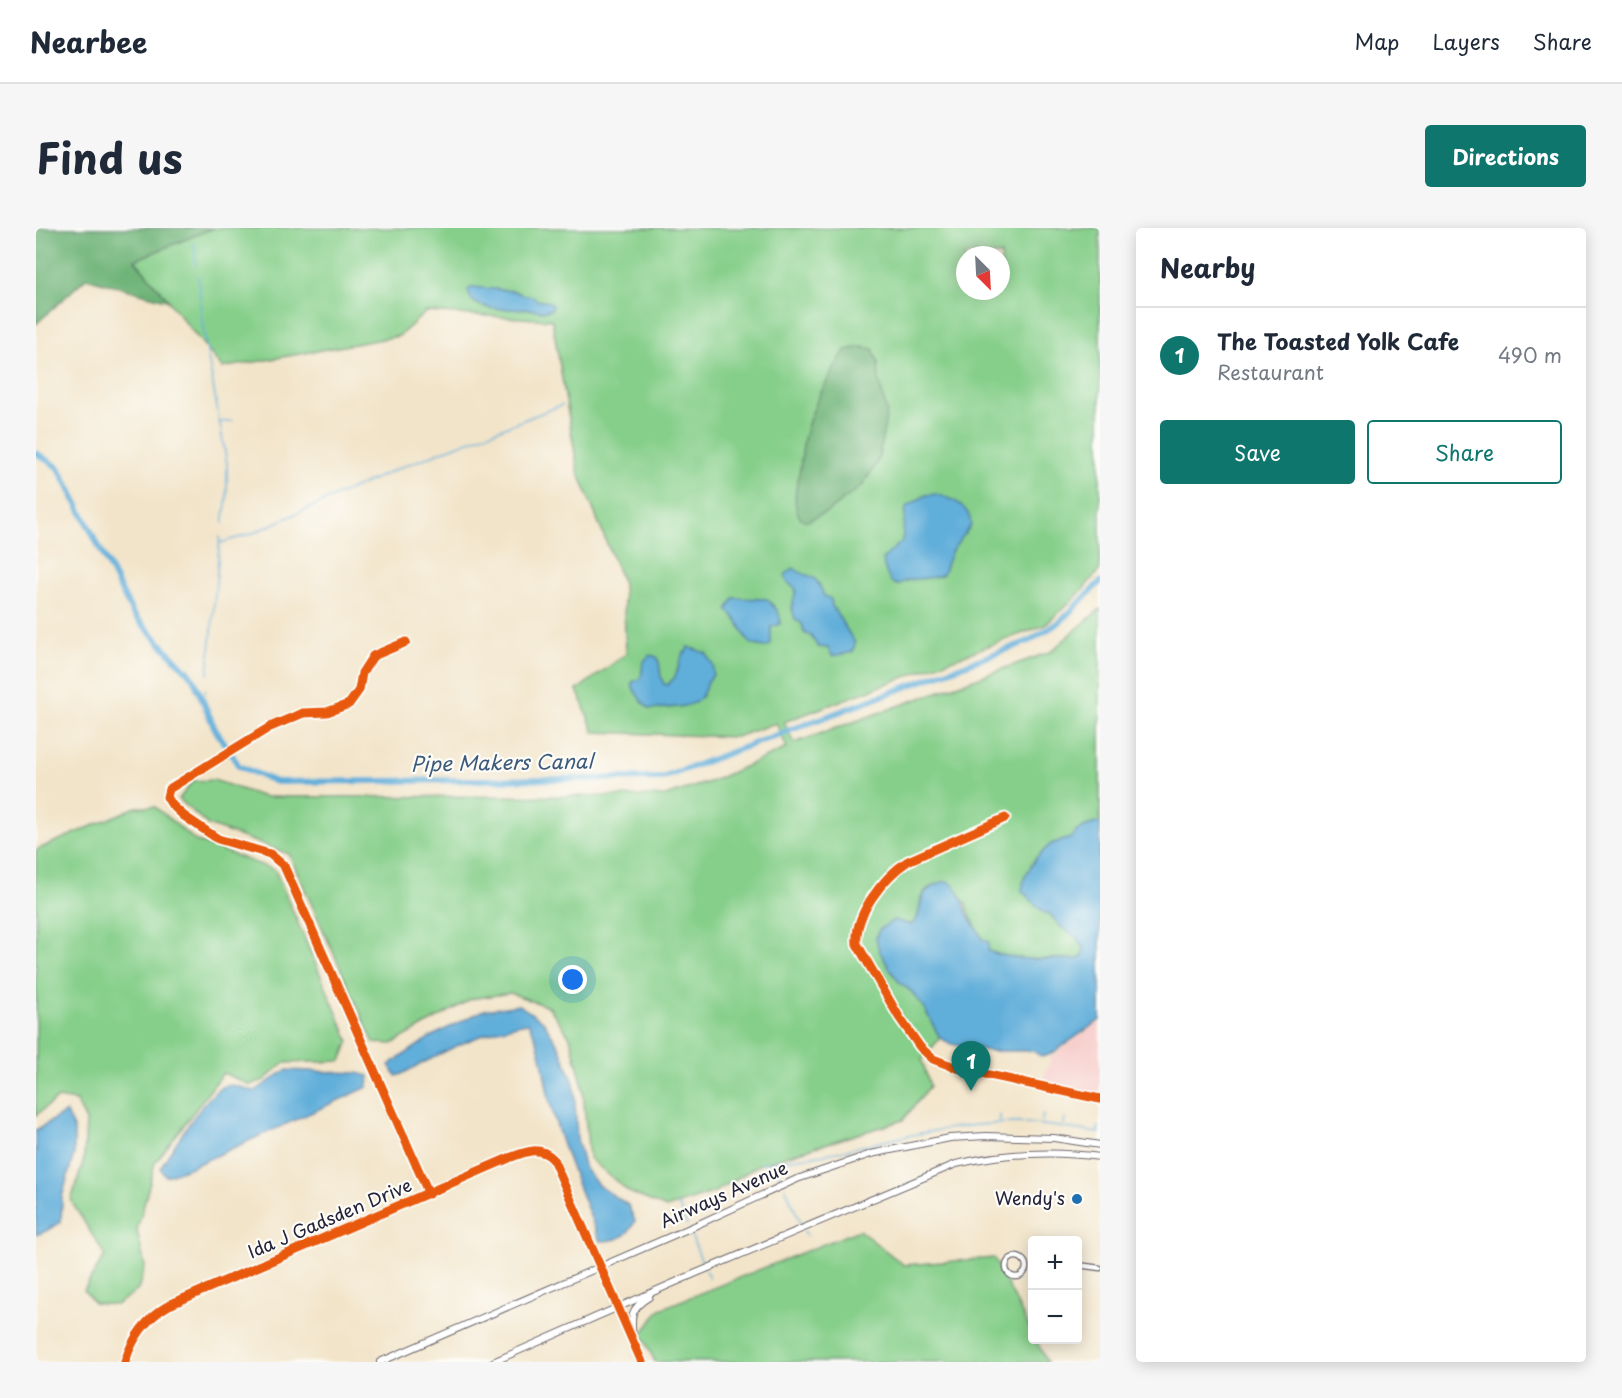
<!DOCTYPE html>
<meta charset="utf-8">
<style>
:root{--surface:#fff;--page:#f6f6f7;--text:#1f2937;--muted:#747a83;--line:#e0e1e3;--accent:#0f766e}
body{margin:0;font-family:"Playpen Sans",sans-serif;background:var(--page);color:var(--text)}
.controls{position:absolute;right:18px;bottom:18px;display:grid;overflow:hidden;border-radius:6px;box-shadow:0 3px 15px #0003}
.controls button{width:54px;height:54px;display:grid;place-items:center;padding:0;border:0;border-bottom:2px solid var(--line);background:var(--surface);color:var(--text);font:30px sans-serif}
.compass{position:absolute;left:920px;top:18px;width:54px;height:54px;border-radius:50%;background:var(--surface);box-shadow:0 3px 15px #0003;rotate:156deg}
.you{position:absolute;left:537px;top:752px;width:21px;height:21px;margin:-15px;border:4px solid #fff;border-radius:50%;background:#1a73e8;box-shadow:0 0 0 9px #1a73e833}
.badge{display:grid;place-items:center;width:39px;height:39px;border-radius:50%;background:var(--accent);color:#fff;font-size:20px;font-weight:700}
.pin{position:absolute;translate:-50% -50px;filter:drop-shadow(0 2px 3px #0008)}
.pin::after{content:'';position:absolute;top:32px;width:21px;height:18px;background:inherit;clip-path:polygon(0 0,100% 0,50% 100%)}
.list{margin:0;padding:0;list-style:none}
h2{display:flex;justify-content:space-between;align-items:center;height:78px;margin:0;padding:0 24px;font-size:26px}
h2 small{font-size:20px;font-weight:400;color:var(--muted)}
.list li{display:grid;grid-template-columns:39px 1fr auto;gap:18px;align-items:center;box-sizing:border-box;height:96px;padding:0 24px;border-top:2px solid var(--line)}
.list b{display:block;font-size:22px;white-space:nowrap}
.list p{margin:0;font-size:20px;white-space:nowrap;color:var(--muted)}
.list em{font-size:20px;font-style:normal;color:var(--muted)}
.actions{display:flex;gap:12px;padding:18px 24px}
.actions a{flex:1;padding:14px 0;border:2px solid var(--accent);border-radius:6px;text-align:center;font-size:21px;color:var(--accent)}
.actions .main{background:var(--accent);color:#fff}
.map{position:relative;flex:none;width:1064px;height:1134px;overflow:hidden;border-radius:6px}
header{display:flex;align-items:center;gap:36px;box-sizing:border-box;height:84px;padding:0 30px;background:var(--surface);border-bottom:2px solid var(--line)}
header strong{font-size:28px}
nav{display:flex;gap:33px;margin-inline-start:auto;font-size:21px}
.intro{display:flex;align-items:center;justify-content:space-between;box-sizing:border-box;height:144px;padding:0 36px}
h1{margin:0;font-size:42px}
.button{padding:15px 27px;border-radius:6px;background:var(--accent);color:#fff;font-size:21px;font-weight:700}
main{display:flex;gap:36px;padding:0 36px}
aside{flex:1;background:var(--surface);border-radius:6px;box-shadow:0 3px 15px #0003}
.map>svg:first-child{display:block}
.built{fill:#f7d0ce}
.green{fill:#86cf8a;stroke:#547862;stroke-width:1.5;fill-rule:evenodd}
.forest{fill:#6cb276;stroke:#476a58;stroke-width:1.5}
.water{fill:#60aeda;stroke:#41688a;stroke-width:1.5}
.lines{fill:none;stroke-linecap:round;stroke-linejoin:round}
.stream{stroke:#60aeda;stroke-width:1.5}
.canal{stroke:#60aeda;stroke-width:6}
.minor-casing{stroke:#6b666d;stroke-width:7}
.secondary-casing{stroke:#6b666d;stroke-width:8}
.minor{stroke:#fff;stroke-width:4.5}
.secondary{stroke:#fff;stroke-width:6}
.cycleway-casing{stroke:#fdfcf7;stroke-width:13}
.cycleway{stroke:#e8590c;stroke-width:9}
.poi-dot{fill:#1f6fb2;stroke:#fdfcf7;stroke-width:2}
.labels{text-anchor:middle;stroke-width:4.5;stroke-linejoin:round;paint-order:stroke}
.street-label{font-size:18px;fill:#22223b;stroke:#fdfcf7}
.poi-label{font-size:18px;fill:#22223b;stroke:#fdfcf7;text-anchor:end}
.water-label{font-size:20px;font-style:italic;fill:#3b5a7b;stroke:#fdfcf7}
</style>
<header>
<strong>Nearbee</strong>
<nav><a>Map</a><a>Layers</a><a>Share</a></nav>
</header>
<div class="intro"><h1>Find us</h1><a class="button">Directions</a></div>
<main>
<div class="map">
<svg width="1064" height="1134" viewBox="0 0 1064 1134">
<rect width="100%" height="100%" fill="#fdfcf7"/>
<filter id="ink" filterUnits="userSpaceOnUse"><feTurbulence type="fractalNoise" baseFrequency=".0167" numOctaves="2"/><feDisplacementMap in="SourceGraphic" scale="12" xChannelSelector="R" yChannelSelector="G"/><feConvolveMatrix kernelMatrix="1 2 1 2 8 2 1 2 1" color-interpolation-filters="sRGB"/></filter>
<filter id="wash" filterUnits="userSpaceOnUse"><feTurbulence type="fractalNoise" baseFrequency=".008" numOctaves="4" result="noise"/><feDisplacementMap in="SourceGraphic" scale="24" xChannelSelector="R" yChannelSelector="G"/><feGaussianBlur stdDeviation="1.35" result="paint"/><feColorMatrix in="noise" values="0 0 0 0 0 0 0 0 0 0 0 0 0 0 0 0 0 1.4 0 .05"/><feComposite in="paint" operator="in"/></filter>
<g filter="url(#wash)">
<rect width="100%" height="100%" fill="#f2e4c9"/>
<polygon class="built" points="1064,793 1064,871 1005,856 1016,828"/>
<g class="green">
<path d="M177 0H1064V342L1040 369 1009 397 748 494 758 515 1014 424 1064 381V594L1050 598 1041 603 1035 610 1015 616 999 631 1014 686 1024 698 1040 709 1048 719 1047 728 1042 731H1008L999 733 970 729 952 723C945 707 934 692 930 675L900 656C897 658 894 659 891 661 879 670 889 686 875 697L858 692 843 702V722L855 743 864 755 876 764 888 780 904 810 886 832 894 858 867 892 724 936 679 964 630 980 593 964 553 930 546 855 534 809 513 779 474 765 435 771 356 816 338 815 253 626 172 597 143 571 157 553 178 552 228 569 629 568 676 553 751 520 740 495 700 509 558 504 541 462 590 426 587 356 542 243 516 92 390 84 363 108 186 140 99 32ZM929 27H965V63H929Z"/>
<polygon points="100,579 119,579 160,613 239,642 313,813 305,833 248,835 228,852 214,857 187,845 119,935 101,1002 109,1039 102,1062 80,1077 58,1075 48,1062 69,1027 35,973 48,931 50,893 40,873 22,870 0,887 0,622"/>
<polygon points="823,1002 868,1037 958,1030 996,1105 996,1112 1000,1112 1011,1134 619,1134 606,1106 624,1081"/>
</g>
<g class="forest">
<polygon points="0,0 177,0 99,32 133,73 50,50 0,96"/>
<path d="M825 119 837 121 842 134 843 153 851 184 842 233 826 258 791 284 771 293 764 290C755 274 761 257 764 240 766 229 766 218 769 207 776 177 793 149 809 122Z"/>
</g>
<g class="water">
<path d="M436 59 478 63 487 67 497 68 501 72 513 74 516 77V81C506 86 498 80 488 81 471 81 453 83 438 74 434 72 433 66 432 62Z"/>
<path d="M899 266C916 270 934 277 935 297L915 324 907 346C892 354 874 347 862 357 852 356 848 340 847 331L866 313 870 279 890 267Z"/>
<path d="M757 340C776 353 779 343 788 368L795 371 796 378 819 415 817 424 796 428 792 420 782 419 775 408 768 405 766 396 759 391 756 380 760 361 751 354 749 347Z"/>
<path d="M698 370 731 371C738 379 746 385 744 396L735 399V416L731 419C706 417 713 410 701 393 699 389 694 385 691 382Z"/>
<path d="M652 419 670 425 677 437V447C670 454 670 461 665 469 659 481 626 480 614 481 607 476 596 462 596 454L605 451 607 434 614 427 621 429C626 438 622 447 628 456L631 457 639 449 647 425 650 424Z"/>
<path d="M1064 594V792L1015 826 1006 829 997 823H953L915 816 904 810 888 780 876 764 864 755 855 743 843 722 840 710 843 702 858 692 875 697C889 687 879 668 895 660 901 656 906 653 914 654 926 664 926 673 932 687 936 695 943 703 947 712L953 714 952 723C984 734 1010 731 1042 731L1047 728 1048 720 1040 709 1024 698 1014 686 1007 684 986 663 988 650 999 631 1015 616 1035 610 1041 603 1050 598Z"/>
<path d="M483 777 507 793 523 818 538 855 541 911 549 941 563 958 592 977 599 993C592 1009 581 1013 564 1013 547 969 527 924 515 878 507 850 508 819 492 795 446 802 405 825 364 847L360 848 353 837 396 808 448 782Z"/>
<path d="M250 842 322 845 333 848 332 859 155 939 130 948 124 940C134 924 175 857 192 857 200 856 211 862 219 863Z"/>
<polygon points="30,884 38,902 38,926 26,969 25,994 10,1003 0,1007 0,902"/>
</g>
<g class="lines">
<g class="stream">
<polyline points="158,15 160,38"/>
<polyline points="162,48 166,95 191,236 191,270 187,295"/>
<polyline points="183,194 197,193"/>
<polyline points="184,315 215,306 363,240 526,177"/>
<polyline points="153,439 166,471 170,461"/>
<polyline points="172,446 184,309"/>
<polyline points="964,887 964,893"/>
<polyline points="1006,893 1007,886"/>
<polyline points="1028,896 1029,891"/>
<polyline points="1062,903 1063,898"/>
<polyline points="737,934 747,954"/>
<path d="M724 936C750 931 776 929 801 924 861 910 915 896 977 895 1006 894 1035 902 1064 905"/>
<polyline points="749,959 766,998"/>
<polyline points="642,976 651,997"/>
<polyline points="653,1002 668,1039"/>
<polyline points="768,1003 771,1008"/>
<polyline points="670,1043 673,1050"/>
</g>
<polyline class="canal" points="0,225 23,240 97,386 157,450 179,501 203,538 240,554 626,550 993,413 1024,394 1064,354"/>
</g>
</g>
<g filter="url(#ink)">
<g class="lines">
<g class="minor-casing">
<g id="minor">
<polyline points="370,414 337,428 326,445 323,462 313,476 291,484 267,485 234,499 133,561 131,569 136,577 148,588 182,611 234,626 248,638 393,966"/>
<path d="M969 590 872 633C848 649 818 686 821 716L863 789 884 819 897 831 921 840 1064 871"/>
<circle cx="980" cy="1039" r="10"/>
<polyline points="1042,1037 1064,1040"/>
<path d="M89 1134C96 1110 111 1090 133 1077L473 930C489 924 503 917 517 931L606 1134"/>
</g>
</g>
<g class="secondary-casing">
<g id="secondary">
<path d="M597 1111C595 1089 593 1081 613 1069"/>
<polyline points="344,1134 654,1000 761,951 835,926 914,910 950,908 1018,910 1064,917"/>
<path d="M457 1134 658 1046 920 936C969 925 1014 922 1064 929"/>
</g>
</g>
<use href="#minor" class="minor"/>
<use href="#secondary" class="secondary"/>
<g class="cycleway-casing">
<g id="cycleway">
<polyline points="370,414 337,428 326,445 323,462 313,476 291,484 267,485 234,499 133,561 131,569 136,577 148,588 182,611 234,626 248,638 393,966"/>
<path d="M969 590 872 633C848 649 818 686 821 716L863 789 884 819 897 831 921 840 1064 871"/>
<path d="M89 1134C96 1110 111 1090 133 1077L473 930C489 924 503 917 517 931L606 1134"/>
</g>
</g>
<use href="#cycleway" class="cycleway"/>
</g>
</g>
<circle class="poi-dot" cx="1041" cy="971" r="6"/>
<g class="labels">
<g class="street-label">
<text transform="translate(688 967) rotate(-24)" y="6">Airways Avenue</text>
<text transform="translate(294 991) rotate(-23)" y="6">Ida J Gadsden Drive</text>
</g>
<g class="poi-label">
<text x="1029" y="977">Wendy's</text>
</g>
<g class="water-label">
<text transform="translate(466 535) rotate(-1)" y="7">Pipe Makers Canal</text>
</g>
</g>
</svg>
<div class="controls">
<button>+</button>
<button>−</button>
</div>
<svg class="compass" viewBox="-18 -18 36 36"><path d="M0-13l5 13h-10z" fill="#e53935"/><path d="M0 13l5-13h-10z" fill="#747a83"/></svg>
<div class="you"></div>
<div class="pin badge" style="left:935px;top:863px">1</div>
</div>
<aside>
<h2>Nearby<small></small></h2>
<ul class="list">
<li><span class="badge">1</span><div><b>The Toasted Yolk Cafe</b><p>Restaurant</p></div><em>490 m</em></li>
</ul>
<div class="actions"><a class="main">Save</a><a>Share</a></div>
</aside>
</main>
